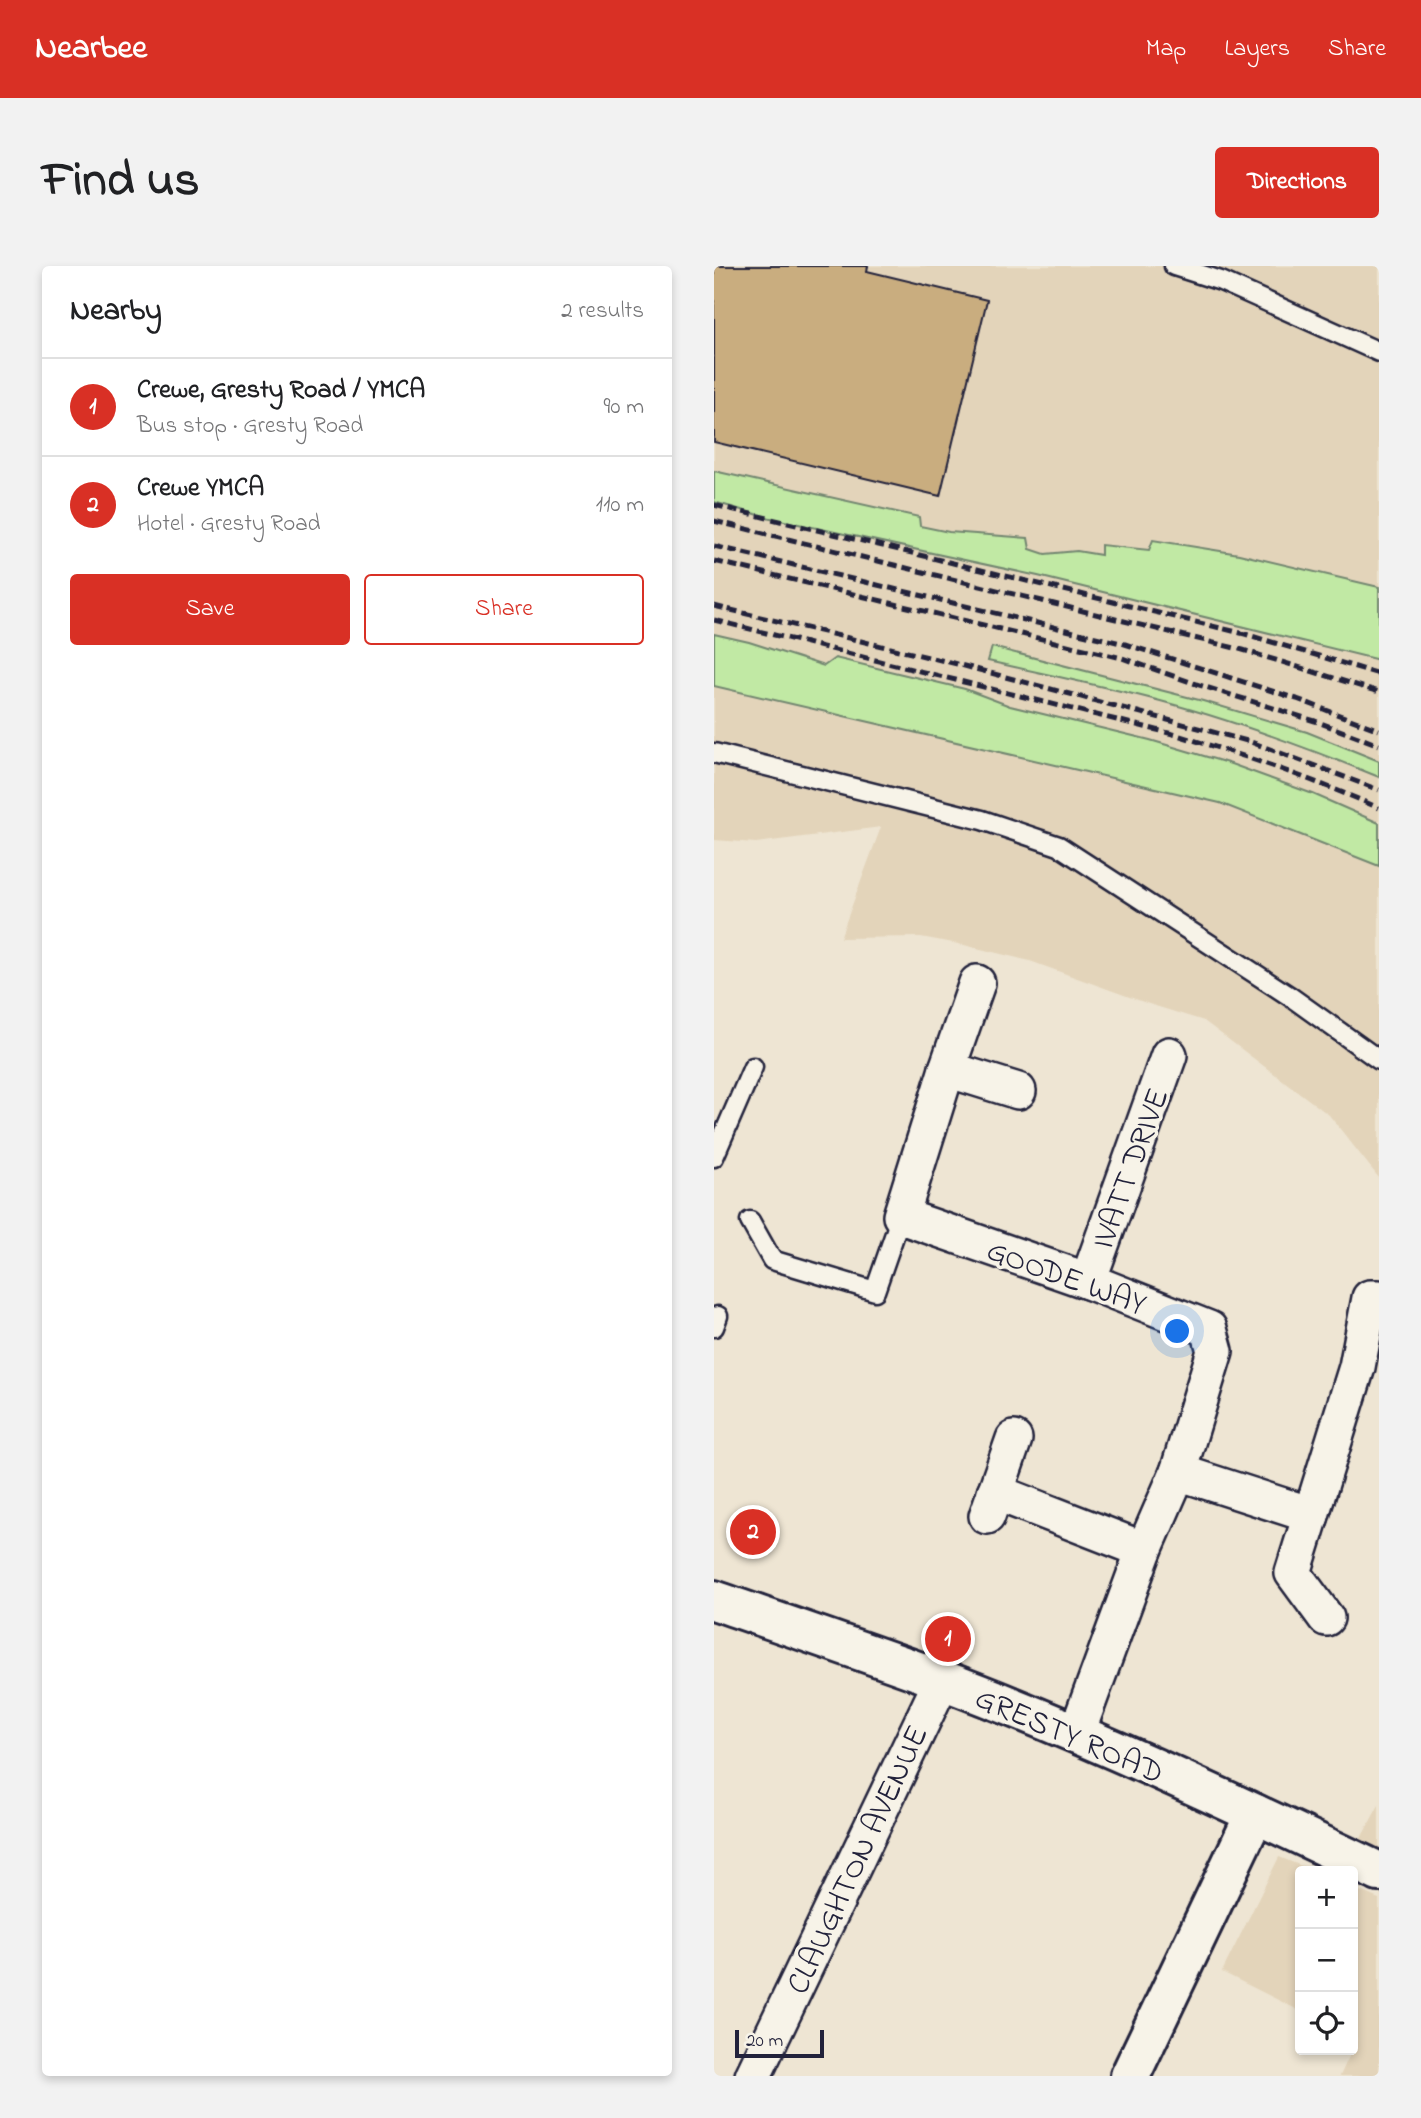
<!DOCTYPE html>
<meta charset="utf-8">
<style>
:root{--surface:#fff;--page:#f2f2f2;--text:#202124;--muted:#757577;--line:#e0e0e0;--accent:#d93025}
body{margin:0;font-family:"Indie Flower",sans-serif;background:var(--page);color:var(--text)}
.controls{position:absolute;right:21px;bottom:21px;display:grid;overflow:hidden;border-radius:7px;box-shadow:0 4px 10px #0003}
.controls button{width:63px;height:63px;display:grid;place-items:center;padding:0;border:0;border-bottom:2px solid var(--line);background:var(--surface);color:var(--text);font:35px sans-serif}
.scale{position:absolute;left:21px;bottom:18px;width:89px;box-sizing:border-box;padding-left:7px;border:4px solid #22223b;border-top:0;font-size:19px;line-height:24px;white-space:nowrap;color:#22223b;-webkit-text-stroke:5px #f7f3e8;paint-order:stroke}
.you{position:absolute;left:464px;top:1066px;width:24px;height:24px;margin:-18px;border:5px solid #fff;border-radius:50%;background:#1a73e8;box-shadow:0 0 0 10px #1a73e833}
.badge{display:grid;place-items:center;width:46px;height:46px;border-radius:50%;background:var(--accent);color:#fff;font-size:23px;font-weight:700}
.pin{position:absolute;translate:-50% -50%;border:4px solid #fff;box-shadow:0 2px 7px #0006}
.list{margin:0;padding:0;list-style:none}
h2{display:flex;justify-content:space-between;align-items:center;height:91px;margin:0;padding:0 28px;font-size:30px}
h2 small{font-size:23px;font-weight:400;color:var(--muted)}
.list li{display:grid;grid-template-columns:46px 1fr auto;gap:21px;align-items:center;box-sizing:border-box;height:98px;padding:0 28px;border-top:2px solid var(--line)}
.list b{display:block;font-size:26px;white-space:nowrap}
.list p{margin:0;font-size:23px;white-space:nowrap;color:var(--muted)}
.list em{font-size:23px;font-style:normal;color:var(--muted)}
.actions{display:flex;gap:14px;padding:21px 28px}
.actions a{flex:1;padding:16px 0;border:2px solid var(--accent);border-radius:7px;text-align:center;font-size:24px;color:var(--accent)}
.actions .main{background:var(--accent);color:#fff}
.icon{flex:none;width:38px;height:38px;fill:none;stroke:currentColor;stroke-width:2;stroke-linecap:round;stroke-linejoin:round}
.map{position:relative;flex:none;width:665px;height:1810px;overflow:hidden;border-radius:7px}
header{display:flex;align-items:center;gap:42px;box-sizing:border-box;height:98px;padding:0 35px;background:var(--accent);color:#fff}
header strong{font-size:33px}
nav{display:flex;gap:38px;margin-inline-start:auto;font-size:24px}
.intro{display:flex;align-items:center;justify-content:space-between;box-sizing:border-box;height:168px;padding:0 42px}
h1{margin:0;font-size:49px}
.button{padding:18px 32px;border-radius:7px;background:var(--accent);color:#fff;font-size:24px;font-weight:700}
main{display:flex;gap:42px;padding:0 42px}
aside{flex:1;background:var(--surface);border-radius:7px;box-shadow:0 4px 10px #0003}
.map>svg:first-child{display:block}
.built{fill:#e3d4ba}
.green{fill:#c1e9a4;stroke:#728670;stroke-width:2}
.building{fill:#c9ad7f;stroke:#22223b;stroke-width:2}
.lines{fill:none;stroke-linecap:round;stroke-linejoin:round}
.lane-casing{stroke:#22223b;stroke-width:23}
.street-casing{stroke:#22223b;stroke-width:40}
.secondary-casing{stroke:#22223b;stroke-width:44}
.lane{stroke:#f7f3e8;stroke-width:18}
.street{stroke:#f7f3e8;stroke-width:35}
.secondary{stroke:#f7f3e8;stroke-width:38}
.rail{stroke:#22223b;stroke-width:5;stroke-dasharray:10 5;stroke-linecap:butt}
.labels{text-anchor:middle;stroke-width:7;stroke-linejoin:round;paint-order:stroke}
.street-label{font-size:32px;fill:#22223b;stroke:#f7f3e8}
</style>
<header>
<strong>Nearbee</strong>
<nav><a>Map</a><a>Layers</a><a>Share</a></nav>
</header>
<div class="intro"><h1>Find us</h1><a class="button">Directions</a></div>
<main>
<aside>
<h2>Nearby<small>2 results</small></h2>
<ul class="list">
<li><span class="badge">1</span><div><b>Crewe, Gresty Road / YMCA</b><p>Bus stop · Gresty Road</p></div><em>90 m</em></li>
<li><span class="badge">2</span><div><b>Crewe YMCA</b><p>Hotel · Gresty Road</p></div><em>110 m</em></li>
</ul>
<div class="actions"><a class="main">Save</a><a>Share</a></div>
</aside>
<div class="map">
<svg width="665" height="1810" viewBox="0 0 665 1810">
<rect width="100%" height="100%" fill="#eee5d3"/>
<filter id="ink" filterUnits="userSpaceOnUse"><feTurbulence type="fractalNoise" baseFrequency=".0143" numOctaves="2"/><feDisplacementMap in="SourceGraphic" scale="14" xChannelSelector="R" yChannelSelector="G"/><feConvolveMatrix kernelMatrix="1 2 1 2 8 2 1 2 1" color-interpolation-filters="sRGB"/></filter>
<g filter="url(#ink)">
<g class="built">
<polygon points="0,0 665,0 665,912 615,849 490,755 435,738 316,695 250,679 207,671 126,672 167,561 42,577 0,574"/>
<polygon points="665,1539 665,1582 646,1574"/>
<polygon points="565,1591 600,1605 586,1605 586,1745 508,1706"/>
<polygon points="639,1622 665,1633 665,1810 626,1810 643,1773 639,1770"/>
</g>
<g class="green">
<polygon points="0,205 205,251 206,260 235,266 314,272 316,283 331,288 363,285 387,289 387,279 435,284 439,274 525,288 665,321 665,394 324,310 52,251 0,236"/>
<polygon points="0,368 35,376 110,400 121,392 251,423 296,440 436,474 517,498 599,528 665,557 665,600 506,537 0,420"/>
<path d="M278 381 489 435 593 466 665 495V511C589 480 511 451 431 431 379 418 326 407 274 395Z"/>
</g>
<polygon class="building" points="0,0 154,0 153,5 273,34 226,230 0,176"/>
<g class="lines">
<g class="lane-casing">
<g id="lane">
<polyline points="460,0 507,15 665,86"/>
<polyline points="0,487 268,554 345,580 577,731 665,794"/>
<polyline points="0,891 39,801"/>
<polyline points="36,955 58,994 161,1025 187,950"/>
<polyline points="0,1061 4,1050"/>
</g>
</g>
<g class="street-casing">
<g id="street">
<polyline points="263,717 233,803 187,950 374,1015 495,1063 501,1085 464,1206 430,1284 362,1469"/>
<polyline points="233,803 304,825"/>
<polyline points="374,1015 455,789"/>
<polyline points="464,1206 597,1249"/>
<polyline points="281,1226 430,1284"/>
<polyline points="273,1250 300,1173"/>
<polyline points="612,1352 579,1307 643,1101 656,1032 665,1032"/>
<polyline points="39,1810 228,1414"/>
</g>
</g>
<g class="secondary-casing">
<g id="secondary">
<path d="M0 1334C75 1360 151 1386 226 1413 376 1469 521 1538 665 1606"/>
<polyline points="416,1810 541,1548"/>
</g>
</g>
<use href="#lane" class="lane"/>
<use href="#street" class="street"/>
<use href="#secondary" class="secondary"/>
<g class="rail">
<polyline points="0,239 531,368 665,408"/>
<polyline points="0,255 529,384 665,426"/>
<polyline points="0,280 411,378 583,433 665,464"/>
<polyline points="0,295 408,392 482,418 601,455 665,479"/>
<polyline points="0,340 235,396 537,476 665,524"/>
<path d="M0 354 463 469C532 490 599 513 665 542"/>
</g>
</g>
</g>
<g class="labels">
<g class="street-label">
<text transform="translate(415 902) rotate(-70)" y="11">IVATT DRIVE</text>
<text transform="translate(353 1010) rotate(20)" y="11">GOODE WAY</text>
<text transform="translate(356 1468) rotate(23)" y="11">GRESTY ROAD</text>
<text transform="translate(142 1593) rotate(-65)" y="11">CLAUGHTON AVENUE</text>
</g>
</g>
</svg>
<div class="controls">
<button>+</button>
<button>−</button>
<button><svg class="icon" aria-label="locate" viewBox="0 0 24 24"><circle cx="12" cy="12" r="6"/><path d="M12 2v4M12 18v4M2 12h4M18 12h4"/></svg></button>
</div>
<div class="scale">20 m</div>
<div class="you"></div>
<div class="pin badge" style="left:234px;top:1373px">1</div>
<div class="pin badge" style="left:39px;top:1266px">2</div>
</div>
</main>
